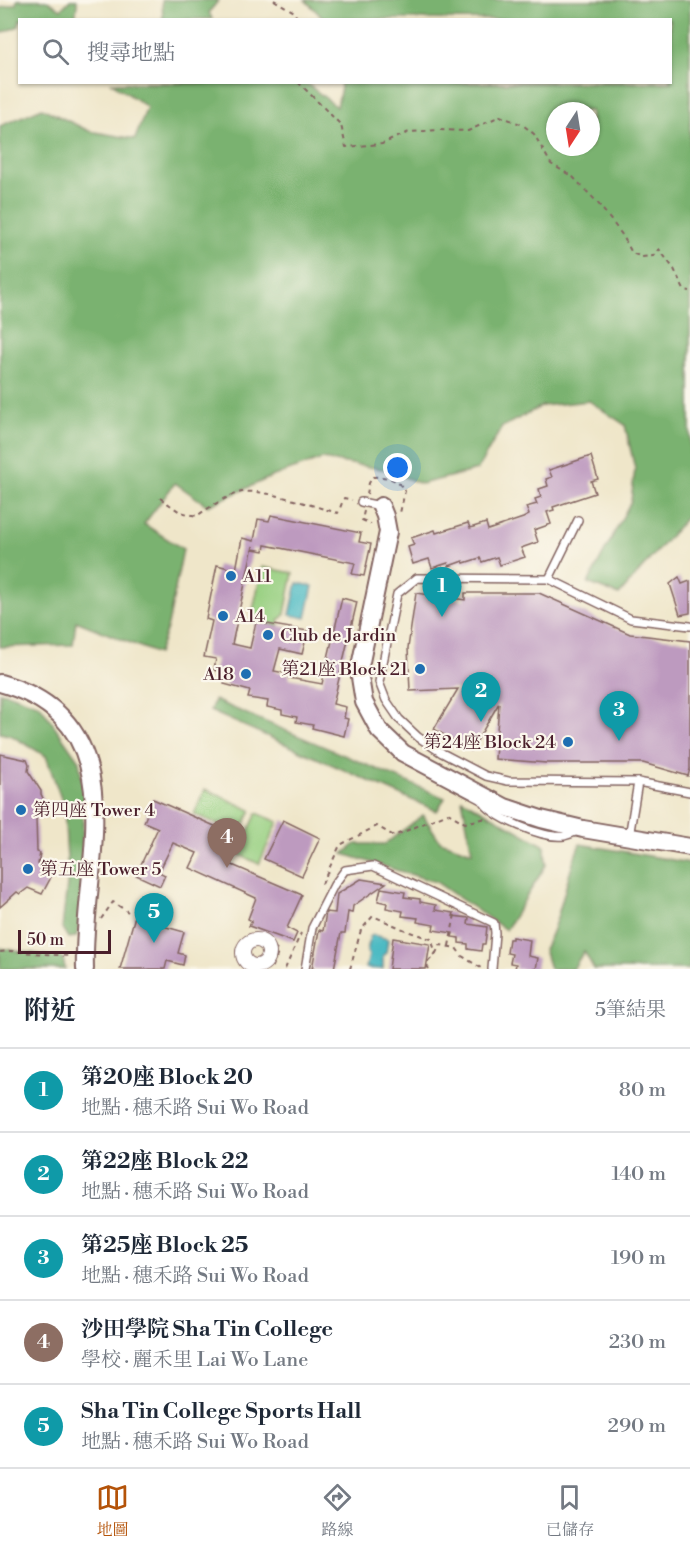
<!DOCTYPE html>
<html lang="zh-TW">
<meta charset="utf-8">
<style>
:root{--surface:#fff;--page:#f2f2f3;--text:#1f2937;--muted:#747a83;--line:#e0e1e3;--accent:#b45309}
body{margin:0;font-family:"Libre Bodoni","Noto Serif TC",serif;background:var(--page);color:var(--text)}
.compass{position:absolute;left:546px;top:102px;width:54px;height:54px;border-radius:50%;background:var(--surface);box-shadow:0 2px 4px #0004;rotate:192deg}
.scale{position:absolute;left:18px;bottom:15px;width:93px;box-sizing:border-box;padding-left:6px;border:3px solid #4a1f2b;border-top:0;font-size:16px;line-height:21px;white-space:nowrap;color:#4a1f2b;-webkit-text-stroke:4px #fbf7ec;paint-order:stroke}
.you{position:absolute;left:398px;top:468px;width:21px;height:21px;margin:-15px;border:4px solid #fff;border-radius:50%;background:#1a73e8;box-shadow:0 0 0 9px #1a73e833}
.badge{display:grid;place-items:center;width:39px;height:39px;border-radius:50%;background:var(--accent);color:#fff;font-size:20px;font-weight:700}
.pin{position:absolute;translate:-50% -50px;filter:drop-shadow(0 2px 3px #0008)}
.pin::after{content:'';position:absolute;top:32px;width:21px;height:18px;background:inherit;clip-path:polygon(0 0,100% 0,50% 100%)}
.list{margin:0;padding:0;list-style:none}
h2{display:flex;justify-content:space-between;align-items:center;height:78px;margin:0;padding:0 24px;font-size:26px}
h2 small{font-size:20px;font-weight:400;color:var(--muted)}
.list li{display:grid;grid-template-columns:39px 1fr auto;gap:18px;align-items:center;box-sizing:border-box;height:84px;padding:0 24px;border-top:2px solid var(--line)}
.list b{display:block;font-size:22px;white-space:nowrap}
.list p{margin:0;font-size:20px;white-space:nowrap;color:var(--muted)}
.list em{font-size:20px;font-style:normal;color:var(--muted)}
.icon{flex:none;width:33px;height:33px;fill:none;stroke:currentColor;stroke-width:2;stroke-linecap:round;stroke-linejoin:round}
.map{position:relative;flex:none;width:690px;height:969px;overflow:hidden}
.search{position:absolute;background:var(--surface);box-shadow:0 2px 4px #0004;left:18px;right:18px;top:18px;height:66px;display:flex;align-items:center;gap:15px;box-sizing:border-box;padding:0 21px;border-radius:0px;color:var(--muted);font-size:22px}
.sheet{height:498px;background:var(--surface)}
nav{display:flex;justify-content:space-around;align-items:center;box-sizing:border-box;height:84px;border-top:2px solid var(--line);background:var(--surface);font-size:16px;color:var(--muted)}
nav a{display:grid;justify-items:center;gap:3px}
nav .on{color:var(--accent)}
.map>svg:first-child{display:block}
.green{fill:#99d082;stroke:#727856;stroke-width:1.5}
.forest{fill:#7ab270;stroke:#62684e;stroke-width:1.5;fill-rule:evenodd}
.water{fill:#4ab9c2;stroke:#4a6c76;stroke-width:1.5}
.building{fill:#bd9abf}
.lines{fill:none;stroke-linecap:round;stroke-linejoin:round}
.service-casing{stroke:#846562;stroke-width:10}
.minor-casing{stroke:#846562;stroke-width:16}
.tertiary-casing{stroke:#846562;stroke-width:20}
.path{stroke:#846562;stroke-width:2;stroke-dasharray:4.5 4.5;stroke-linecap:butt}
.service{stroke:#fff;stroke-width:7}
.minor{stroke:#fff;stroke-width:14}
.tertiary{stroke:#fff;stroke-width:16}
.poi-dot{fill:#1f6fb2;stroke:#fbf7ec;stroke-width:2}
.labels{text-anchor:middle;stroke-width:4.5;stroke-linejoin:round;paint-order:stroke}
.poi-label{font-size:18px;fill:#4a1f2b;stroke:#fbf7ec;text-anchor:start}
</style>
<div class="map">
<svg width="690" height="969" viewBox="0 0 690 969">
<rect width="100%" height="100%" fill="#fbf7ec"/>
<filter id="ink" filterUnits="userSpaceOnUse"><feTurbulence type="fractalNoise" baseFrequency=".0167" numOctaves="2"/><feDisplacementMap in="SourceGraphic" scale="12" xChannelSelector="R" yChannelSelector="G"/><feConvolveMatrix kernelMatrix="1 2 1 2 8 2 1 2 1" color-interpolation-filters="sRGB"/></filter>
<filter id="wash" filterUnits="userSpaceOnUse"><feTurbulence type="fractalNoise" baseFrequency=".008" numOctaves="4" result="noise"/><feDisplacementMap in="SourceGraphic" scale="24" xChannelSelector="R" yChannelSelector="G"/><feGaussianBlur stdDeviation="1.35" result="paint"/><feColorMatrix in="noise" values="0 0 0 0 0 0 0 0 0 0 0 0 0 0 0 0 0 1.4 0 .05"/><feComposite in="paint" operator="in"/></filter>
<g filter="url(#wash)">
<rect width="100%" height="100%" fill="#efe6c9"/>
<g class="green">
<polygon points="262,567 293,573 285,614 280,619 278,626 251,620"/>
<polygon points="205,789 251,810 240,834 194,814"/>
<polygon points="257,813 278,822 259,864 238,854"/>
</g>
<g class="forest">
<polygon points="17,0 46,0 61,9 70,0 77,0 77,6 75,19 41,19 40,18 20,20 19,26 0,34 0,8 16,4"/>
<polygon points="162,0 219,0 209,12 212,19 163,20"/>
<path d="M305 0H690V513L619 595 588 583 631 501 635 469 625 425 589 401 542 406 502 427 477 470 421 484 387 470 322 459 271 477 208 506 175 483 144 524 183 549 168 625 158 654 76 621 73 645 0 647V126L42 108 89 131 135 139 147 107 112 83H306L337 107 341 87 340 83 670 82V20L324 19ZM555 111H591V147H555Z"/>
<polygon points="0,692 10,694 40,705 79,761 84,794 80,924 76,937 68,938 62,928 68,876 64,807 46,756 12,736 0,733"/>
<polygon points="214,700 445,798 437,811 210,711"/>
<polygon points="462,799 545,846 546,865 506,930 436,882 343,854 356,844 385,844 423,815 440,841 472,852"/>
<path d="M580 844 690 863V969H594L584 951 573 969H550L544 949C562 916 565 878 580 844Z"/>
<polygon points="0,948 63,958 65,969 0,969"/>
</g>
<g class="water">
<polygon points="297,583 313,586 306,618 290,615"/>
<polygon points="373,935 388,939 386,953 383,955 383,969 366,968 369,955 367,952 370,937"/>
</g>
<g id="blocks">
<g class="building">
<polygon points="591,456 598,479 591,481 595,493 553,507 554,510 547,512 551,524 534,530 538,542 521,548 525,557 500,565 497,557 482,562 480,558 464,563 463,561 449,566 448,563 432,568 429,559 413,564 408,547 414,545 411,538 435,530 436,533 468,523 470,528 486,523 488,530 523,518 529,515 526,507 537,504 535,499 541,497 539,489 548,486 546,479 552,477 549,470"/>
<polygon points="271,515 361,533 359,542 371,544 364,576 352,574 355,563 265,545 264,551 253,549 253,546 232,644 250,648 256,622 308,631 302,654 280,649 274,671 290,674 289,678 322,684 342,598 357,602 333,704 346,707 344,718 348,719 344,736 312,728 313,725 296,722 297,717 282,714 282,710 267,707 268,701 248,698 250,691 224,684 226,673 214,670 216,659 204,657 212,621 206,619 217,565 236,570 242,538 254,541 258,519 269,521"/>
<polygon points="679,577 682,584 690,581 690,613 680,615 670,584"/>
<polygon points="416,593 465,600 465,593 539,593 630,634 690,641 690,769 688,776 643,763 547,763 495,759 499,703 471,751 434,729 458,689 410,691 408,648"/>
<polygon points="0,754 27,760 29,765 28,771 41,791 41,794 47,807 34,815 36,818 37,852 40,853 38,864 50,869 49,873 50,879 42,894 28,888 20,894 17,892 0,907"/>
<polygon points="153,799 242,838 230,864 302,895 287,928 297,933 293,942 249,926 252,921 248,919 256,898 190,868 197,853 173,843 159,872 165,875 160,886 136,875 158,828 144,822"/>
<polygon points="283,820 320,838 302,876 264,859"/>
<polygon points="361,879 386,883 353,906 352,913 348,912 345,933 341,933 334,969 312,969 319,930 323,931 326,912 335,913 337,894"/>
<polygon points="381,888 405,892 404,897 420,899 420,902 436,905 435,910 454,913 453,916 469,918 468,924 487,927 485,944 482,944 481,951 468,949 468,944 459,943 459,938 452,937 453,933 433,930 434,925 417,922 418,918 402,916 403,911 386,908 387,903 378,901"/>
<polygon points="135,916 152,921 152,923 184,932 178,953 185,955 183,965 167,961 165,969 120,969"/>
<polygon points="512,937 530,940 528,956 538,958 536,969 515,969 516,964 510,963 512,954 507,953 509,939 512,939"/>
<polygon points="393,938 430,944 426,969 389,969"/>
</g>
</g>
</g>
<g filter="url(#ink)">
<use href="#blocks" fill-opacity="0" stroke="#846562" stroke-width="1.5"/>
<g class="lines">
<g class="service-casing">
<g id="service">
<polyline points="361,502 381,506"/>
<polyline points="549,579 578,520"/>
<polyline points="690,626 631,619 549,579 417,578 397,594 379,682 386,700 399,719 418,737 442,753 486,776 508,781 638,782 690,792"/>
<path d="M482 800C492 818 544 839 564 836 568 835 573 833 577 831"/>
<polyline points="629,837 638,782"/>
<polyline points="305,969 312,928 334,885 345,870 373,866 494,923 495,933 492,969"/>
</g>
</g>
<g class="minor-casing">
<circle id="minor" cx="256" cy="953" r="13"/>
</g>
<g class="tertiary-casing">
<g id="tertiary">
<polyline points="381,506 385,516 388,532 359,671 364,702 379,730 403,753 505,807 541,819 583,829 690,847"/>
<path d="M0 683C141 722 81 866 85 969"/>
</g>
</g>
<g class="path">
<polyline points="274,0 296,13 295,20"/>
<polyline points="298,82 341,125 346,147 382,144 409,132 440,130 468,131 500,116 523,125 534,134 551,164 573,177 597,202 623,236 632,253 642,257 653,256 659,249 674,269 684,290 690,291"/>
<path d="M367 494 369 483 373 477C386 476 398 479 405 491L400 513"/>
<path d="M160 498 180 512 197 516C206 509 230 494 242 492 267 489 312 506 338 513L344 498 352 500"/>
<polyline points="364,511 362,520 371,524"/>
<polyline points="322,884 340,845 377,826 394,836 448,813 465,823 486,818"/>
<polyline points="101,919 113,902 128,912"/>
<polyline points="449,946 455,914"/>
<polyline points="0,952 9,951 70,956"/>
<path d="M245 969C231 957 234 942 251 934L273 943 278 953 272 969"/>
<polyline points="285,969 301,933"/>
<polyline points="350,969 361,930 373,916 410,932 431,939 436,953 440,945 456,948 462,956 481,968"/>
<polyline points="429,969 426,964 436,953"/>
</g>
<use href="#service" class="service"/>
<use href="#minor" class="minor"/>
<use href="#tertiary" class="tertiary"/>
</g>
</g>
<g class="poi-dot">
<circle cx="231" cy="576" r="6"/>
<circle cx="223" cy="616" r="6"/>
<circle cx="268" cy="635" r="6"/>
<circle cx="420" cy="669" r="6"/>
<circle cx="246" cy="674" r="6"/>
<circle cx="568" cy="742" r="6"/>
<circle cx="21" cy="810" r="6"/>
<circle cx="28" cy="869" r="6"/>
</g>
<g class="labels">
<g class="poi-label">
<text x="243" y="582">A11</text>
<text x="235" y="622">A14</text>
<text x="280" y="641">Club de Jardin</text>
<text x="408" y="675" text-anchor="end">第21座 Block 21</text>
<text x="234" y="680" text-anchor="end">A18</text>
<text x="556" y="748" text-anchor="end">第24座 Block 24</text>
<text x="33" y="816">第四座 Tower 4</text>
<text x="40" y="875">第五座 Tower 5</text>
</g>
</g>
</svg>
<svg class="compass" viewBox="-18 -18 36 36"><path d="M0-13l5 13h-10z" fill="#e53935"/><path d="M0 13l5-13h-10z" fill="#747a83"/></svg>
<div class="scale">50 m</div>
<div class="you"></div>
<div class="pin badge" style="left:442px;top:617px;background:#0f9aa8">1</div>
<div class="pin badge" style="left:481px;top:722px;background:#0f9aa8">2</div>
<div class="pin badge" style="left:619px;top:741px;background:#0f9aa8">3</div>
<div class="pin badge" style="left:227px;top:868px;background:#8d6e63">4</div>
<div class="pin badge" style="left:154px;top:943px;background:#0f9aa8">5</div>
<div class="search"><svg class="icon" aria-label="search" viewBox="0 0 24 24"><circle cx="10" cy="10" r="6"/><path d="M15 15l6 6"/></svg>搜尋地點</div>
</div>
<section class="sheet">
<h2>附近<small>5筆結果</small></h2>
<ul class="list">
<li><span class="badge" style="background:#0f9aa8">1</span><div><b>第20座 Block 20</b><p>地點 · 穗禾路 Sui Wo Road</p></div><em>80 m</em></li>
<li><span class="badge" style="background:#0f9aa8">2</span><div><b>第22座 Block 22</b><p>地點 · 穗禾路 Sui Wo Road</p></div><em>140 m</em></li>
<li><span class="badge" style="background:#0f9aa8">3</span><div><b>第25座 Block 25</b><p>地點 · 穗禾路 Sui Wo Road</p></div><em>190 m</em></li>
<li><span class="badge" style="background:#8d6e63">4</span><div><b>沙田學院 Sha Tin College</b><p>學校 · 麗禾里 Lai Wo Lane</p></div><em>230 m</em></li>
<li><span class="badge" style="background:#0f9aa8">5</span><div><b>Sha Tin College Sports Hall</b><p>地點 · 穗禾路 Sui Wo Road</p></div><em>290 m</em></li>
</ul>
</section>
<nav>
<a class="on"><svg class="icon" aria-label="map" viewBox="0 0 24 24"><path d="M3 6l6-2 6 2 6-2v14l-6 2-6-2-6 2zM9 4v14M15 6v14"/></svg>地圖</a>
<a><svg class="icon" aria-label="directions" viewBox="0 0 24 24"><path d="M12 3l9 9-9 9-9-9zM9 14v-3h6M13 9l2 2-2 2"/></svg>路線</a>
<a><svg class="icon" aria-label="saved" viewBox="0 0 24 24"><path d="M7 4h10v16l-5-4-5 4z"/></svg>已儲存</a>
</nav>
